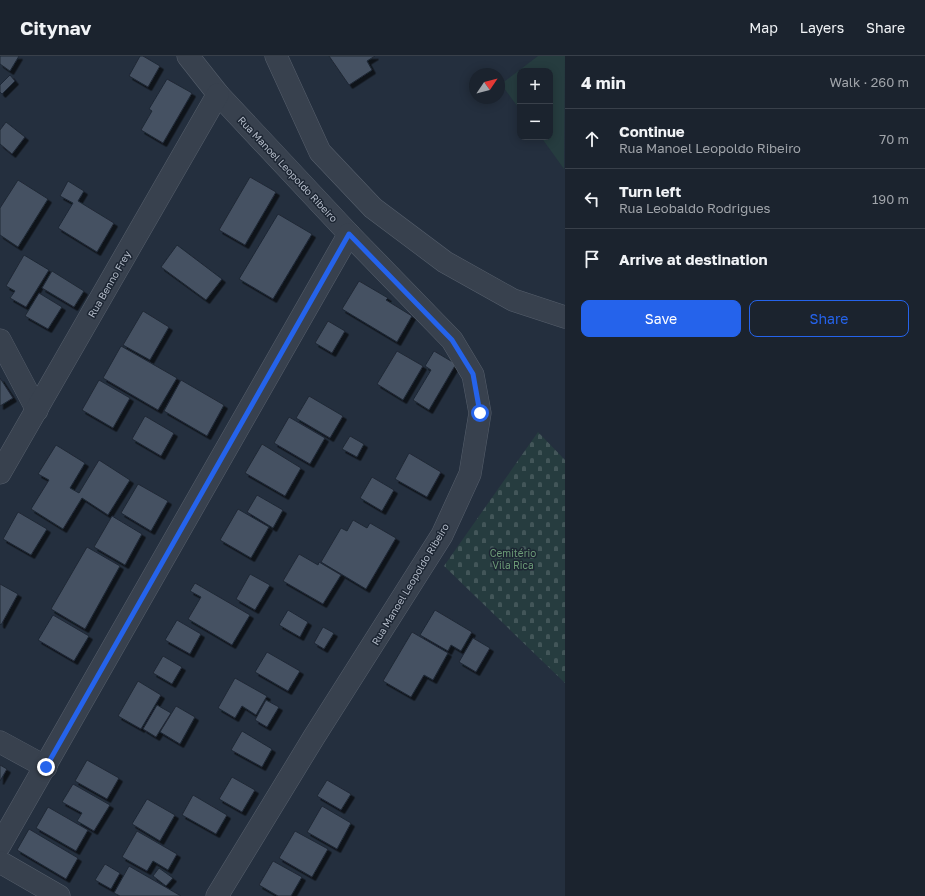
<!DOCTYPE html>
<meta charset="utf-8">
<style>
:root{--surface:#1b232e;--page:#242b36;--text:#f1f3f6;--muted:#a0a4aa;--line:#39404a;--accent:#2563eb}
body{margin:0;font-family:"Golos Text",sans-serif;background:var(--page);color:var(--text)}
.controls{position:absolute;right:12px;top:12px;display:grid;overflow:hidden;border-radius:8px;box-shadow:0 2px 10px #0003}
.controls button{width:36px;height:36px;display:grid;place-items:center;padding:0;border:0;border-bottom:1px solid var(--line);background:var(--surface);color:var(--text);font:20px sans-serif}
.compass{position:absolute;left:469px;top:12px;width:36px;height:36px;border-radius:50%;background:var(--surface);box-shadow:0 2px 10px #0003;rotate:55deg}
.stop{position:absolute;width:12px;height:12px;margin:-9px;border:3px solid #2563eb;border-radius:50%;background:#fff}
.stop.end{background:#2563eb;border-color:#fff;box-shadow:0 1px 4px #0008}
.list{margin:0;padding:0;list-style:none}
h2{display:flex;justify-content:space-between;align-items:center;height:52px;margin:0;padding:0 16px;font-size:17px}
h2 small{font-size:13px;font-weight:400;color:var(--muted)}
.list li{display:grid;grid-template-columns:26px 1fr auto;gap:12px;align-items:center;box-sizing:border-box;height:60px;padding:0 16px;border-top:1px solid var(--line)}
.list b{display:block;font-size:15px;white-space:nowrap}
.list p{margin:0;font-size:13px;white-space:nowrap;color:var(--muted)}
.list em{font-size:13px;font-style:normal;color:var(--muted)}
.actions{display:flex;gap:8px;padding:12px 16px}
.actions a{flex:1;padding:9px 0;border:1px solid var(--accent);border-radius:8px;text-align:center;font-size:14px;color:var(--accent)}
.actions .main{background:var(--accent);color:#fff}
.icon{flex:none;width:22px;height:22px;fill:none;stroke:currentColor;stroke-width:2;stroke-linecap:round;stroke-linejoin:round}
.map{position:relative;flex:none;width:565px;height:840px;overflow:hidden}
header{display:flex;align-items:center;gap:24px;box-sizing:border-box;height:56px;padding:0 20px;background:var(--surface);border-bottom:1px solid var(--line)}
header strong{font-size:19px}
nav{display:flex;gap:22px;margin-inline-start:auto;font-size:14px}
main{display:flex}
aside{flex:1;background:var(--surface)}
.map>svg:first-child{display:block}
.cemetery{fill:url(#cemetery-stones)}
.pitch{fill:#263c3f}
.building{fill:#455162;stroke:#1f2835;filter:url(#shadow)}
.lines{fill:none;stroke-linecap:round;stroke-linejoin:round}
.minor-casing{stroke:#565f6c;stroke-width:23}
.minor{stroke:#38414e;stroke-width:22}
.route{stroke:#2563eb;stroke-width:5}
.labels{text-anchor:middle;stroke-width:3;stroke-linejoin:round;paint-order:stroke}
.street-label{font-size:10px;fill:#b4bcc9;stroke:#1d2633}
.park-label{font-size:10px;fill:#6b9a76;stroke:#1d2633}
</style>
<header>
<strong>Citynav</strong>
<nav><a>Map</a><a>Layers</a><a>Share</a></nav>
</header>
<main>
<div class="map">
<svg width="565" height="840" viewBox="0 0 565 840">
<defs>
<pattern id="cemetery-stones" width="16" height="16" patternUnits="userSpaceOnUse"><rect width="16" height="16" fill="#263c3f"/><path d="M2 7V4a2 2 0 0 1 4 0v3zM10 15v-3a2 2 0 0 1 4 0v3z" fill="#435659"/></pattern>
<filter id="shadow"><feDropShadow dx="3.5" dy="3.5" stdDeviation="0" flood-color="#0009"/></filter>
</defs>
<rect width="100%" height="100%" fill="#242f3e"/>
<polygon class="cemetery" points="538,376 565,404 565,627 444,510"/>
<polygon class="pitch" points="538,0 565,0 564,113 541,81 550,81 550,15 520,15 520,54 501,28"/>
<g class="building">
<polygon points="0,0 19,0 10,15 0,8"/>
<polygon points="140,0 143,0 160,10 148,31 129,20"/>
<polygon points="329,0 375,0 367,5 372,14 349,29"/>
<polygon points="10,19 15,25 2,38 0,36 0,29"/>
<polygon points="167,23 192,37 163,87 141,74 152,55 149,53"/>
<polygon points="6,66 25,81 12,98 0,88 0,74"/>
<polygon points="250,121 276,136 245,189 219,174"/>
<polygon points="18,124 48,143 18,191 0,179 0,152"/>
<polygon points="68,125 84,135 78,145 114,167 97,196 58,172 73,147 60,140"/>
<polygon points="278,158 312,178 273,243 239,223"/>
<polygon points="177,189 222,223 206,244 161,211"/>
<polygon points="24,199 49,214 26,251 10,242 15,235 6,230"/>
<polygon points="52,215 84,235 74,251 42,232"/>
<polygon points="359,225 388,242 386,244 412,260 397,286 342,253"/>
<polygon points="39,237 62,251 48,273 25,260"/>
<polygon points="143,255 169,271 150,304 123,289"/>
<polygon points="328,265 345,275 332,297 315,287"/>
<polygon points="121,290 177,322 158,354 103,322"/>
<polygon points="397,295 423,310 403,344 377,328"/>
<polygon points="434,295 456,308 429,354 413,344 431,314 425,310"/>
<polygon points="0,322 13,342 0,350"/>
<polygon points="99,324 130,342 113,372 82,354"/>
<polygon points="181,324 224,349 207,380 164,355"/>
<polygon points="309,340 343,360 330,382 296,362"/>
<polygon points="145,360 174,377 161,400 132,383"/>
<polygon points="289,361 325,382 310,408 274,387"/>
<polygon points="350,380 364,388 357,401 342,393"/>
<polygon points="262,388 301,412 285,440 245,417"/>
<polygon points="56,389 85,407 70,432 79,437 99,404 130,424 108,459 82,442 63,473 31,453 49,424 38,418"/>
<polygon points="409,397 441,416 427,441 395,423"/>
<polygon points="372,421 394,434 382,455 360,442"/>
<polygon points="138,428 168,445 151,475 121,457"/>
<polygon points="257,439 283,454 273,472 247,456"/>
<polygon points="238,453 269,471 251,502 220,484"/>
<polygon points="18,456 47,473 31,499 3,483"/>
<polygon points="112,460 142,478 125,509 94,491"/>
<polygon points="353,464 367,472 370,467 396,482 366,533 321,506 341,472 347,475"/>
<polygon points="87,491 120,510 85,573 51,553"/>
<polygon points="299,498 318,509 319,506 341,519 323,548 283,525"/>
<polygon points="250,518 270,529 255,554 236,543"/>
<polygon points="195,527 250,559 232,589 188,563 201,541 190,535"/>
<polygon points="0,528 18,538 1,569 0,568"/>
<polygon points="288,554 308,566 300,581 279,569"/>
<polygon points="435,554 472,576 461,595 451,589 448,595 420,579"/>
<polygon points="53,559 89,580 74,605 38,584"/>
<polygon points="177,564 201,578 190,598 165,584"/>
<polygon points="323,571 334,577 324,593 314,587"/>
<polygon points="412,576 448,597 433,624 424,619 411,641 383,625"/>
<polygon points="473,582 490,592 476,616 459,606"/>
<polygon points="267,596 300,615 288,635 255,616"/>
<polygon points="163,600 182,611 172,628 153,617"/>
<polygon points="235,622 267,640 256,659 242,650 235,662 218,652"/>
<polygon points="138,625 161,639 141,673 118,660"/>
<polygon points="266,644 279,651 267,671 255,664"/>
<polygon points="157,649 171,657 156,681 143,673"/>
<polygon points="176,650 195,661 180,688 160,676"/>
<polygon points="242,675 272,693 262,711 231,694"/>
<polygon points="87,704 119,722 107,743 75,725"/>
<polygon points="0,709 7,713 0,725"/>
<polygon points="232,721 255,734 242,756 219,743"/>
<polygon points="327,724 351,738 341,754 317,740"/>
<polygon points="73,728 110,749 94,775 77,765 82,757 62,746"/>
<polygon points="193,739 227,759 216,778 182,759"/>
<polygon points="147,743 175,759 160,785 132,768"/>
<polygon points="322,750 351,767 337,793 307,776"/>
<polygon points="48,751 88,774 76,795 36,772"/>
<polygon points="29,773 78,802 66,823 17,794"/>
<polygon points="137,775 177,798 168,814 153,805 147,815 122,801"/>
<polygon points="295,775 328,793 312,821 279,802"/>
<polygon points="273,805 302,821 291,840 278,840 259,829"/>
<polygon points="105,808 120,817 111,833 95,824"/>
<polygon points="129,810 181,840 120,840 114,837"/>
<polygon points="159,812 173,822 166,830 153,820"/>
</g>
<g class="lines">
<g class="minor-casing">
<g id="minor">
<polyline points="188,0 218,38 349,178 452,284 473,319 480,357 470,418 442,479 314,681 217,840"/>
<polyline points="276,0 320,96 373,152 445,206 513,244 565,261"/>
<polyline points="0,284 37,354"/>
<polyline points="0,417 218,38"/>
<polyline points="0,686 46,711"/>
<polyline points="0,789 349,178"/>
<polyline points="0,806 59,840"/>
</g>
</g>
<use href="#minor" class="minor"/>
</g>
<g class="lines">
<polyline class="route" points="46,711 349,178 452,284 473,318 480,357"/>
</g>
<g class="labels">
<g class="street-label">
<text transform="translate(288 113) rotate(47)" y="4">Rua Manoel Leopoldo Ribeiro</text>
<text transform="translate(109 228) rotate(-60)" y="4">Rua Benno Frey</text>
<text transform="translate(410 528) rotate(-59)" y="4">Rua Manoel Leopoldo Ribeiro</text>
</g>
<g class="park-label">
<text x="513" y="501">Cemitério<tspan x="513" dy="12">Vila Rica</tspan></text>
</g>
</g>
</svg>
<div class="controls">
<button>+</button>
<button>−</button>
</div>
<svg class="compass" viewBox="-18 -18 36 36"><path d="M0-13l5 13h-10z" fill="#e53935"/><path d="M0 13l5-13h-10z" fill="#a0a4aa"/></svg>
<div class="stop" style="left:480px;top:357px"></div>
<div class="stop end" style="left:46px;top:711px"></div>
</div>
<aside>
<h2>4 min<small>Walk · 260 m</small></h2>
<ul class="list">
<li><svg class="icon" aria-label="ahead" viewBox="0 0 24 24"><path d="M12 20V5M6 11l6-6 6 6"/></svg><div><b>Continue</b><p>Rua Manoel Leopoldo Ribeiro</p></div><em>70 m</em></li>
<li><svg class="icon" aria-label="left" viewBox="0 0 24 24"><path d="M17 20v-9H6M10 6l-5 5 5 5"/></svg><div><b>Turn left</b><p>Rua Leobaldo Rodrigues</p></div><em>190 m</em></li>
<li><svg class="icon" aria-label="arrive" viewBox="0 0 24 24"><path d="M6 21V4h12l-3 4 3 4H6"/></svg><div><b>Arrive at destination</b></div></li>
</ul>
<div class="actions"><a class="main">Save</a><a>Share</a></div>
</aside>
</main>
